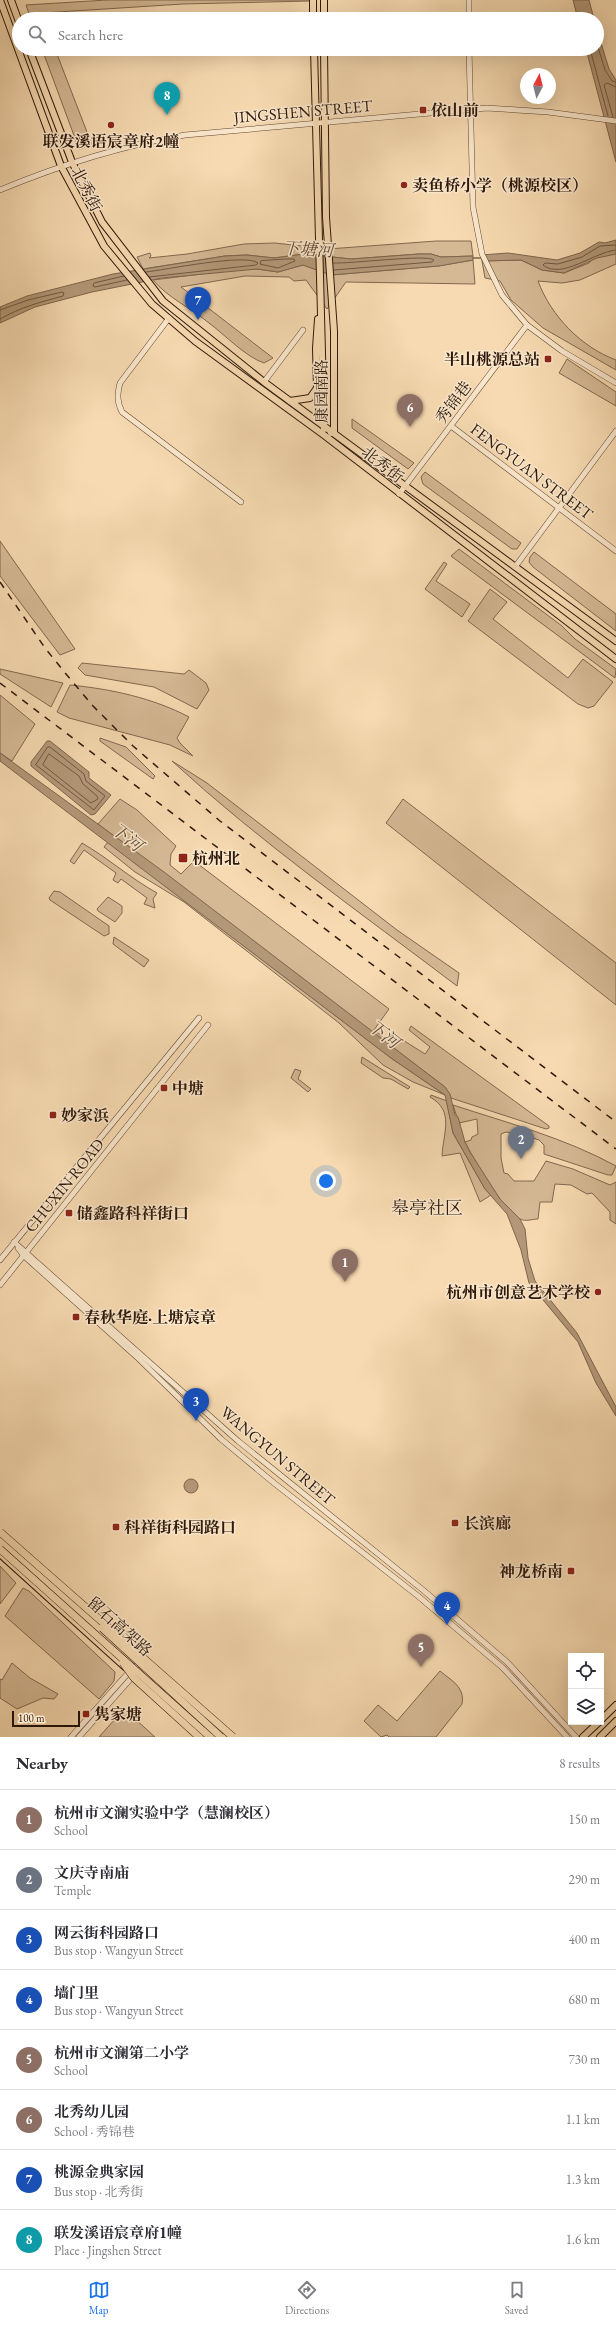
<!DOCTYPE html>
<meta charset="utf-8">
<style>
:root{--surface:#fff;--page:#f2f2f3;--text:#2b2b33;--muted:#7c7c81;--line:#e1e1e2;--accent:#1a73e8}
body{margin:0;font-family:"EB Garamond","Noto Serif SC",serif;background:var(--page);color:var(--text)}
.controls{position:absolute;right:12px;bottom:12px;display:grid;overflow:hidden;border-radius:0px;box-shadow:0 4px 16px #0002}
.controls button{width:36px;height:36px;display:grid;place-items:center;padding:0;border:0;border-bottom:1px solid var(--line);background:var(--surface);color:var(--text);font:20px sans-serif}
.compass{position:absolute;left:520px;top:68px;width:36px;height:36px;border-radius:50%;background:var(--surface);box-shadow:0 4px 16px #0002;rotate:7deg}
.scale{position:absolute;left:12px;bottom:10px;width:68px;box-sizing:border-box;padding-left:4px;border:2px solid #2e180a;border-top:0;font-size:11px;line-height:14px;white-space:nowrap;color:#2e180a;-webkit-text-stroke:3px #fae7cc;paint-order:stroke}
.you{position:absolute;left:326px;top:1181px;width:14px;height:14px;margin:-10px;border:3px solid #fff;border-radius:50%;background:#1a73e8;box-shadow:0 0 0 6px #1a73e833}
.badge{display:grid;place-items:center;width:26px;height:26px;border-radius:50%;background:var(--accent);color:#fff;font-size:13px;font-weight:700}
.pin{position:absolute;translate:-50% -33px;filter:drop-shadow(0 1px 2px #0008)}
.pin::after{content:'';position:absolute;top:21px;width:14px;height:12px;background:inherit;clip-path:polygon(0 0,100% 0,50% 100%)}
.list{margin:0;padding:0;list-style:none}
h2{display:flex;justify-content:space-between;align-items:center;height:52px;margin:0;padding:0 16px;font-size:17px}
h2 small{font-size:13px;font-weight:400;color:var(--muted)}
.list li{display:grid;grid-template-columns:26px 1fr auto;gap:12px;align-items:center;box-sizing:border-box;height:60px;padding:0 16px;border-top:1px solid var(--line)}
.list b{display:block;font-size:15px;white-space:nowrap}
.list p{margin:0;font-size:13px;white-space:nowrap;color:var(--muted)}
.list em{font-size:13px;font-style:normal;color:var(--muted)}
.icon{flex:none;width:22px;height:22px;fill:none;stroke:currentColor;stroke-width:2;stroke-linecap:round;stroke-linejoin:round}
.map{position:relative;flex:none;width:616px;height:1737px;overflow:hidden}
.search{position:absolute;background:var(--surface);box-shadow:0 4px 16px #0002;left:12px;right:12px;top:12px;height:44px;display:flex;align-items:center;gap:10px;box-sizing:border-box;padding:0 14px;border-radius:22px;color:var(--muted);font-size:15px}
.sheet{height:532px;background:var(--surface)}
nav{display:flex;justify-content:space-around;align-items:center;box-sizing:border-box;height:56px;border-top:1px solid var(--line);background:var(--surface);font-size:11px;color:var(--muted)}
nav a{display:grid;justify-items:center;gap:2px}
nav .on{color:var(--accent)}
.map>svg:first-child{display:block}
.green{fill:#d5b995;stroke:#826850}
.water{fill:#b39878;stroke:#7e654c}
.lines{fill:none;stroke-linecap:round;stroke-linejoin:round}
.shore{stroke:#705841;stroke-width:1}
.stream{stroke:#7e654c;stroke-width:1.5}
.minor-casing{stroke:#604834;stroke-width:6}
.major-casing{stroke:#2e180a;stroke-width:8}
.minor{stroke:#fae7cc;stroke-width:5}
.major{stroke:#f7dab1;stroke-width:6}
.rail{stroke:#2e180a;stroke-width:1.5;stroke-dasharray:7 7;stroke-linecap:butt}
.highway-bridge-casing{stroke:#2e180a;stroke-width:8;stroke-linecap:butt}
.highway-bridge{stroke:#f7dab1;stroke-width:7}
.poi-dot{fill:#8f2418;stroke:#fae7cc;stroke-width:1.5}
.labels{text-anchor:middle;stroke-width:3;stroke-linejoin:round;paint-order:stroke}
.poi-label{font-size:16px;font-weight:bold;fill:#2e180a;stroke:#fae7cc;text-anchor:start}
.street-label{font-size:16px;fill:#2e180a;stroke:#fae7cc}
.water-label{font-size:17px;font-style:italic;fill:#634b36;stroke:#fae7cc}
.quarter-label{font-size:18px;fill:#2e180a;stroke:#fae7cc}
</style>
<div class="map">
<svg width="616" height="1737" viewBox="0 0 616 1737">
<rect width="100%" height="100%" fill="#f7dab1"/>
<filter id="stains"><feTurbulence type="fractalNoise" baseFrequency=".005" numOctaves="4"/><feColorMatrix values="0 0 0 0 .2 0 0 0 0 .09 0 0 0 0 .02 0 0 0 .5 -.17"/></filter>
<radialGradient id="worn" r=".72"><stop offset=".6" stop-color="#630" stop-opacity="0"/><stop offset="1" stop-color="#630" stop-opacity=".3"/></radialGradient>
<g class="green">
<polygon points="107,0 309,0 310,1 183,4 42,13 43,19 31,19 26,5"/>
<polygon points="42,49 55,49 92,145 79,149"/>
<polygon points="436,241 471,241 473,256 441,257 431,254 419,254 351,259 304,254 274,258 247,255 225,256 143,269 137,257 150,253 151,256 149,258 187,254 244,244 275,243 328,249"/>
<path d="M602 249 616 250V264L580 280 562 283 538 281C551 316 581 347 616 360V370L543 328 511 300 500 281 485 278 482 261 521 260 542 270 564 273 589 263Z"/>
<path d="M473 260 475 284 346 282 327 309 306 280 294 281 289 277 245 276 181 287 273 358 264 363C246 357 225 335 209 323 191 308 168 298 153 280L234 270 257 269 278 272 303 265 331 275 438 266Z"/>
<polygon points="567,359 616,392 616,406 559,373"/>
<polygon points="352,419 414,463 408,469 352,428"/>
<polygon points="425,472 521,543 517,549 512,549 423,484 421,477"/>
<polygon points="0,541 75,649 60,655 0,576"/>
<polygon points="459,549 562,626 575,639 616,669 615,678 451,556"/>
<polygon points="534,552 616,614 616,631 533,567 529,562 530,557"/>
<polygon points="444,562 447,564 436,581 470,604 462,617 425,589"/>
<polygon points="490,589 507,602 493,619 568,678 583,659 613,682 594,706 588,708 578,704 468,621"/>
<polygon points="82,663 184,674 189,670 206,683 209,690 197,709 154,687 85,675 78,668"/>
<polygon points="0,669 63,683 51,707 0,674"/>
<path d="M70 685C111 689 153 698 189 717L177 738 180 743 193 756 170 745 69 718 57 712Z"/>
<polygon points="0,695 35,724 12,761 0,753"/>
<polygon points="100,738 126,747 155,776 153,779 100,741"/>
<path d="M172 761 207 783 397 930 459 973 457 986C361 913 261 843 172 761Z"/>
<polygon points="120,799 137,810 176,846 171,854 170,865 181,874 194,861 389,1009 374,1030 393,1044 398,1037 425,1054 430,1047 409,1030 411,1026 549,1126 549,1128 546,1129 451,1098 445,1087 98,824"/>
<polygon points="403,799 616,963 616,1005 386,823"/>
<polygon points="108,842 391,1058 445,1095 413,1082 383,1065 339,1023 307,998 184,902 135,872 104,847"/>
<path d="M82 843C108 858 130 878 157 893L153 899 155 908 144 904 147 898 121 879 118 883 113 880 116 873 84 850 74 864 70 861Z"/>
<polygon points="54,891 60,892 109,926 109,934 104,936 50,900 49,898"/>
<polygon points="108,897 122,906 122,913 115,922 98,911 97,909"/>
<polygon points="114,937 149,960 144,967 113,944"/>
<polygon points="362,1057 410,1087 408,1089 391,1079 383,1078 361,1063"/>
<polygon points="295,1069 301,1071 298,1079 311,1089 308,1092 291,1078"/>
<path d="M431 1095 447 1101 453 1133 485 1189 491 1195 480 1202 460 1153 442 1156C443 1133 455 1111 430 1097Z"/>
<path d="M453 1105C508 1123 565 1138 616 1166L612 1175H608L544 1154V1145L539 1140 530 1137 506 1132 501 1134V1158L504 1173 508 1174 514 1181H534L546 1161 573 1169 610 1185 616 1182V1224L610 1220V1212L592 1193 587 1194 571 1185 555 1184 552 1202H540L538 1219C532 1219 526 1222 520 1219 503 1210 474 1160 465 1142L471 1140 472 1137 478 1134 477 1119 459 1123Z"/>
<polygon points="0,1566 16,1583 0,1604"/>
<polygon points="23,1588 29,1591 115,1672 114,1681 99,1699 5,1616"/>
<polygon points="12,1663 30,1678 58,1694 54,1699 43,1698 17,1709 0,1698 0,1679 2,1680"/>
<path d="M440 1671C452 1681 465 1687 462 1704L436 1737H389L387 1735 381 1737 364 1721 378 1705 397 1721Z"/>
<polygon points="124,1709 155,1737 99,1737"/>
</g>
<g class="water">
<polygon points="573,0 589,0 594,19 578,19"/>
<polygon points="597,30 609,69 616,80 616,162 586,49 597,49"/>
<polygon points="616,240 616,254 597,258 564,273 542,270 521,260 482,261 481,255 508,253 557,260 580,253 599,242 605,243"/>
<polygon points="304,254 351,259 419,254 431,254 441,257 473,256 473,260 439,266 331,275 303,265 278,272 257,269 162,278 92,292 35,307 0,323 0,307 27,296 113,274 225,256 247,255 274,258"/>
<polygon points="47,741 50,741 89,772 89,778 111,795 95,814 91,815 31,766 31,762"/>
<polygon points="0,753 164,872 445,1087 450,1094 455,1115 458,1117 465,1142 470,1152 500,1199 520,1219 525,1229 528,1258 535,1281 577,1333 616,1407 616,1416 596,1383 578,1342 529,1283 521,1250 507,1214 485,1189 453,1133 445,1095 391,1058 0,761"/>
<circle cx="191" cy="1486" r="7"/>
</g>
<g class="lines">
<g class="shore">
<polyline points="597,44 605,70 612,81 616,82"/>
<polyline points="590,49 608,116"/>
<polyline points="613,117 604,85 607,83 616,87"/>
<path d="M616 245 600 246 582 257 558 264 545 263 543 265C562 280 594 252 616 250"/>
<polygon points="286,259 294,259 295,261 278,268 260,264 261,261"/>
<path d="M333 263C349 264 428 254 434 260L432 262 334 270"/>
<path d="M146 272C165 270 246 253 258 263L256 265 149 277"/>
<polyline points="124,276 94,283 93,286 95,287 127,280"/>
<path d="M0 310 28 300 62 292 64 293 63 296C41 302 21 307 0 319"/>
<polygon points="48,747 50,747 84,774 86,781 105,796 94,810 36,765"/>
<polygon points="49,754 79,776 83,784 97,796 98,799 91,803 43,765"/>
</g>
<polyline class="stream" points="473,258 483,258"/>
<g class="minor-casing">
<g id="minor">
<polyline points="469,0 469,19"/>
<polyline points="469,49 473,207 482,254 502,295 527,325 562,351 616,383"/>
<path d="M0 190C60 165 120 146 185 135L487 108 548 112 616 121"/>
<path d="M169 318 120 383C117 395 117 402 122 412L241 502"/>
<polyline points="264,382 303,330"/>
<polyline points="451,426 616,551"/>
<polyline points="399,494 527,325"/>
<polyline points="515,567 616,431"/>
<polyline points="14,1242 238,1441 423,1590 507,1662 576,1737"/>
<polyline points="18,1248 24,1256 139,1359 221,1439 274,1483 418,1596 503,1668 567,1737"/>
<polyline points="0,1260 199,1018"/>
<polyline points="0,1285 208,1025"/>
<polyline points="71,1737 130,1671 142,1661"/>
<polyline points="79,1737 134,1675"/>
</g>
</g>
<g class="major-casing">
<g id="major">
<polyline points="0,0 61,166 104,246 152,304 195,341 324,435 616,659"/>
<polyline points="11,0 19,22"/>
<polyline points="313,0 313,19"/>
<polyline points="324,0 324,19"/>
<polyline points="29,49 72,162 102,222 163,301 264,382 616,641"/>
<polyline points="314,49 324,429"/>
<polyline points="324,49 326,217 334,331 334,432 331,433"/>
<polyline points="290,401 310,398 317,388 316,348 318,319"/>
<polyline points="0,1554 125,1667"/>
<polyline points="197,1710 226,1737"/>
<polyline points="601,1720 616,1705"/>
<polyline points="196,1730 204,1737"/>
<polyline points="583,1737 599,1722"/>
<polyline points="600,1737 616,1721"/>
</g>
</g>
<use href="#minor" class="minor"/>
<use href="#major" class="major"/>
<g class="rail">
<polyline points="0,582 45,648 66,674 93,706 133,746 220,821 616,1122"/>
<polyline points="0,683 616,1149"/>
</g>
<g class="highway-bridge-casing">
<g id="highway-bridge">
<polyline points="0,1532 233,1737"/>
<polyline points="0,1549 210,1737"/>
<polyline points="102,1628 221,1737"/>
<polyline points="123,1663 134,1678 199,1737"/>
</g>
</g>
<use href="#highway-bridge" class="highway-bridge"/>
</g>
<g class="poi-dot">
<rect x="419" y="106" width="8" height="8" rx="2"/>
<circle cx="111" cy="125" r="4"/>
<circle cx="404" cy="185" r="4"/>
<rect x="544" y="355" width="8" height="8" rx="2"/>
<rect x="178" y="853" width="10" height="10" rx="2"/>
<rect x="160" y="1084" width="8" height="8" rx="2"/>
<rect x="49" y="1111" width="8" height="8" rx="2"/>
<rect x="65" y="1209" width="8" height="8" rx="2"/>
<circle cx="598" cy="1292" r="4"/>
<rect x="72" y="1313" width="8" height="8" rx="2"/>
<rect x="451" y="1519" width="8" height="8" rx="2"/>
<rect x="112" y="1523" width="8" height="8" rx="2"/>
<rect x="567" y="1567" width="8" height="8" rx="2"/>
<rect x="82" y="1710" width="8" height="8" rx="2"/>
</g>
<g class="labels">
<g class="poi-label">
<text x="431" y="116">依山前</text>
<text x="111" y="147" text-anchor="middle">联发溪语宸章府2幢</text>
<text x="412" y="191">卖鱼桥小学（桃源校区）</text>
<text x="540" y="365" text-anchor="end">半山桃源总站</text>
<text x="192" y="864">杭州北</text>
<text x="172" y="1094">中塘</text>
<text x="61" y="1121">妙家浜</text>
<text x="77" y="1219">储鑫路科祥街口</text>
<text x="590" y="1298" text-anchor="end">杭州市创意艺术学校</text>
<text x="84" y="1323">春秋华庭·上塘宸章</text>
<text x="463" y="1529">长滨廊</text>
<text x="124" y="1533">科祥街科园路口</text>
<text x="563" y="1577" text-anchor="end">神龙桥南</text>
<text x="94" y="1720">隽家塘</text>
</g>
<g class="street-label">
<text transform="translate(303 111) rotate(-5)" y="6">JINGSHEN STREET</text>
<text transform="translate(87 189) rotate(63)" y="6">北秀街</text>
<text transform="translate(321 391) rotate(-90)" y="6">康园南路</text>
<text transform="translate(453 402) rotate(-53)" y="6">秀锦巷</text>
<text transform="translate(383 464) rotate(38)" y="6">北秀街</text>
<text transform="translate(532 471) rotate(37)" y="6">FENGYUAN STREET</text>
<text transform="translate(64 1185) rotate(-51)" y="6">CHUXIN ROAD</text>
<text transform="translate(278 1455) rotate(40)" y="6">WANGYUN STREET</text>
<text transform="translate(120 1626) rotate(42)" y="6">留石高架路</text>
</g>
<g class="water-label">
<text transform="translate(308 249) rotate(3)" y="6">下塘河</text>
<text transform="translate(127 837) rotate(38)" y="6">下河</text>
<text transform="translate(384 1034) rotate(38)" y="6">下河</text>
</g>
<g class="quarter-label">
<text x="427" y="1214">皋亭社区</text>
</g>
</g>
<rect width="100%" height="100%" filter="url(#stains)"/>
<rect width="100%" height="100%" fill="url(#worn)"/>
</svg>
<div class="controls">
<button><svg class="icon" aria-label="locate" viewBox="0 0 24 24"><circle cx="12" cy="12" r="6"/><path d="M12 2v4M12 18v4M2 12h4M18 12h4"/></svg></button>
<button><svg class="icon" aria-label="layers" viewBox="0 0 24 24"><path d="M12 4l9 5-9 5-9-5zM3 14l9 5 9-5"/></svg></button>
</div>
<svg class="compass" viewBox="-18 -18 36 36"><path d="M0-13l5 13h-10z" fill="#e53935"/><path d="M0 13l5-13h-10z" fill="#7c7c81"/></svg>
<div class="scale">100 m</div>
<div class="you"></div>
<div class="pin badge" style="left:345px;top:1282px;background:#8d6e63">1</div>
<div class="pin badge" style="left:521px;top:1159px;background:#6b7280">2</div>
<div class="pin badge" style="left:196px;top:1421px;background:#1a4fb4">3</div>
<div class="pin badge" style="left:447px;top:1625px;background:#1a4fb4">4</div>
<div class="pin badge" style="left:421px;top:1667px;background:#8d6e63">5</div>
<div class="pin badge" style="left:410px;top:427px;background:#8d6e63">6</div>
<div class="pin badge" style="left:198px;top:320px;background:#1a4fb4">7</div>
<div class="pin badge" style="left:167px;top:115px;background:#0f9aa8">8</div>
<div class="search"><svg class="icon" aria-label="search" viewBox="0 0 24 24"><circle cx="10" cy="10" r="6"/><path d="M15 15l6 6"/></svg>Search here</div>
</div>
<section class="sheet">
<h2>Nearby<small>8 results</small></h2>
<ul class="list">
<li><span class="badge" style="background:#8d6e63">1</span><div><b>杭州市文澜实验中学（慧澜校区）</b><p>School</p></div><em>150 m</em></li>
<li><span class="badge" style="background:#6b7280">2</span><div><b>文庆寺南庙</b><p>Temple</p></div><em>290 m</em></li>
<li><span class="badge" style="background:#1a4fb4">3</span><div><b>网云街科园路口</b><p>Bus stop · Wangyun Street</p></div><em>400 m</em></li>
<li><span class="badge" style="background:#1a4fb4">4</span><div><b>墙门里</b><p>Bus stop · Wangyun Street</p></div><em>680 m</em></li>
<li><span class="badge" style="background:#8d6e63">5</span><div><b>杭州市文澜第二小学</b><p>School</p></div><em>730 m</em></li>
<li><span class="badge" style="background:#8d6e63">6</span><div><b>北秀幼儿园</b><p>School · 秀锦巷</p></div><em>1.1 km</em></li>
<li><span class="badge" style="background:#1a4fb4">7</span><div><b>桃源金典家园</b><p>Bus stop · 北秀街</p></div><em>1.3 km</em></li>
<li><span class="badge" style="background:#0f9aa8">8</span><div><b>联发溪语宸章府1幢</b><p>Place · Jingshen Street</p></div><em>1.6 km</em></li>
</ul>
</section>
<nav>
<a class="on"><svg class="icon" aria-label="map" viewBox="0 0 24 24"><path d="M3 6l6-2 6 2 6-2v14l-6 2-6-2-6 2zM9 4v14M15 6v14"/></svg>Map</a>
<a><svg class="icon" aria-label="directions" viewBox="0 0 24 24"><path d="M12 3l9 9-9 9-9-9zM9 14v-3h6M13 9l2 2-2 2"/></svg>Directions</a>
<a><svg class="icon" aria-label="saved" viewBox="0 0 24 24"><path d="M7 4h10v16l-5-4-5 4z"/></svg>Saved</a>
</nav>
